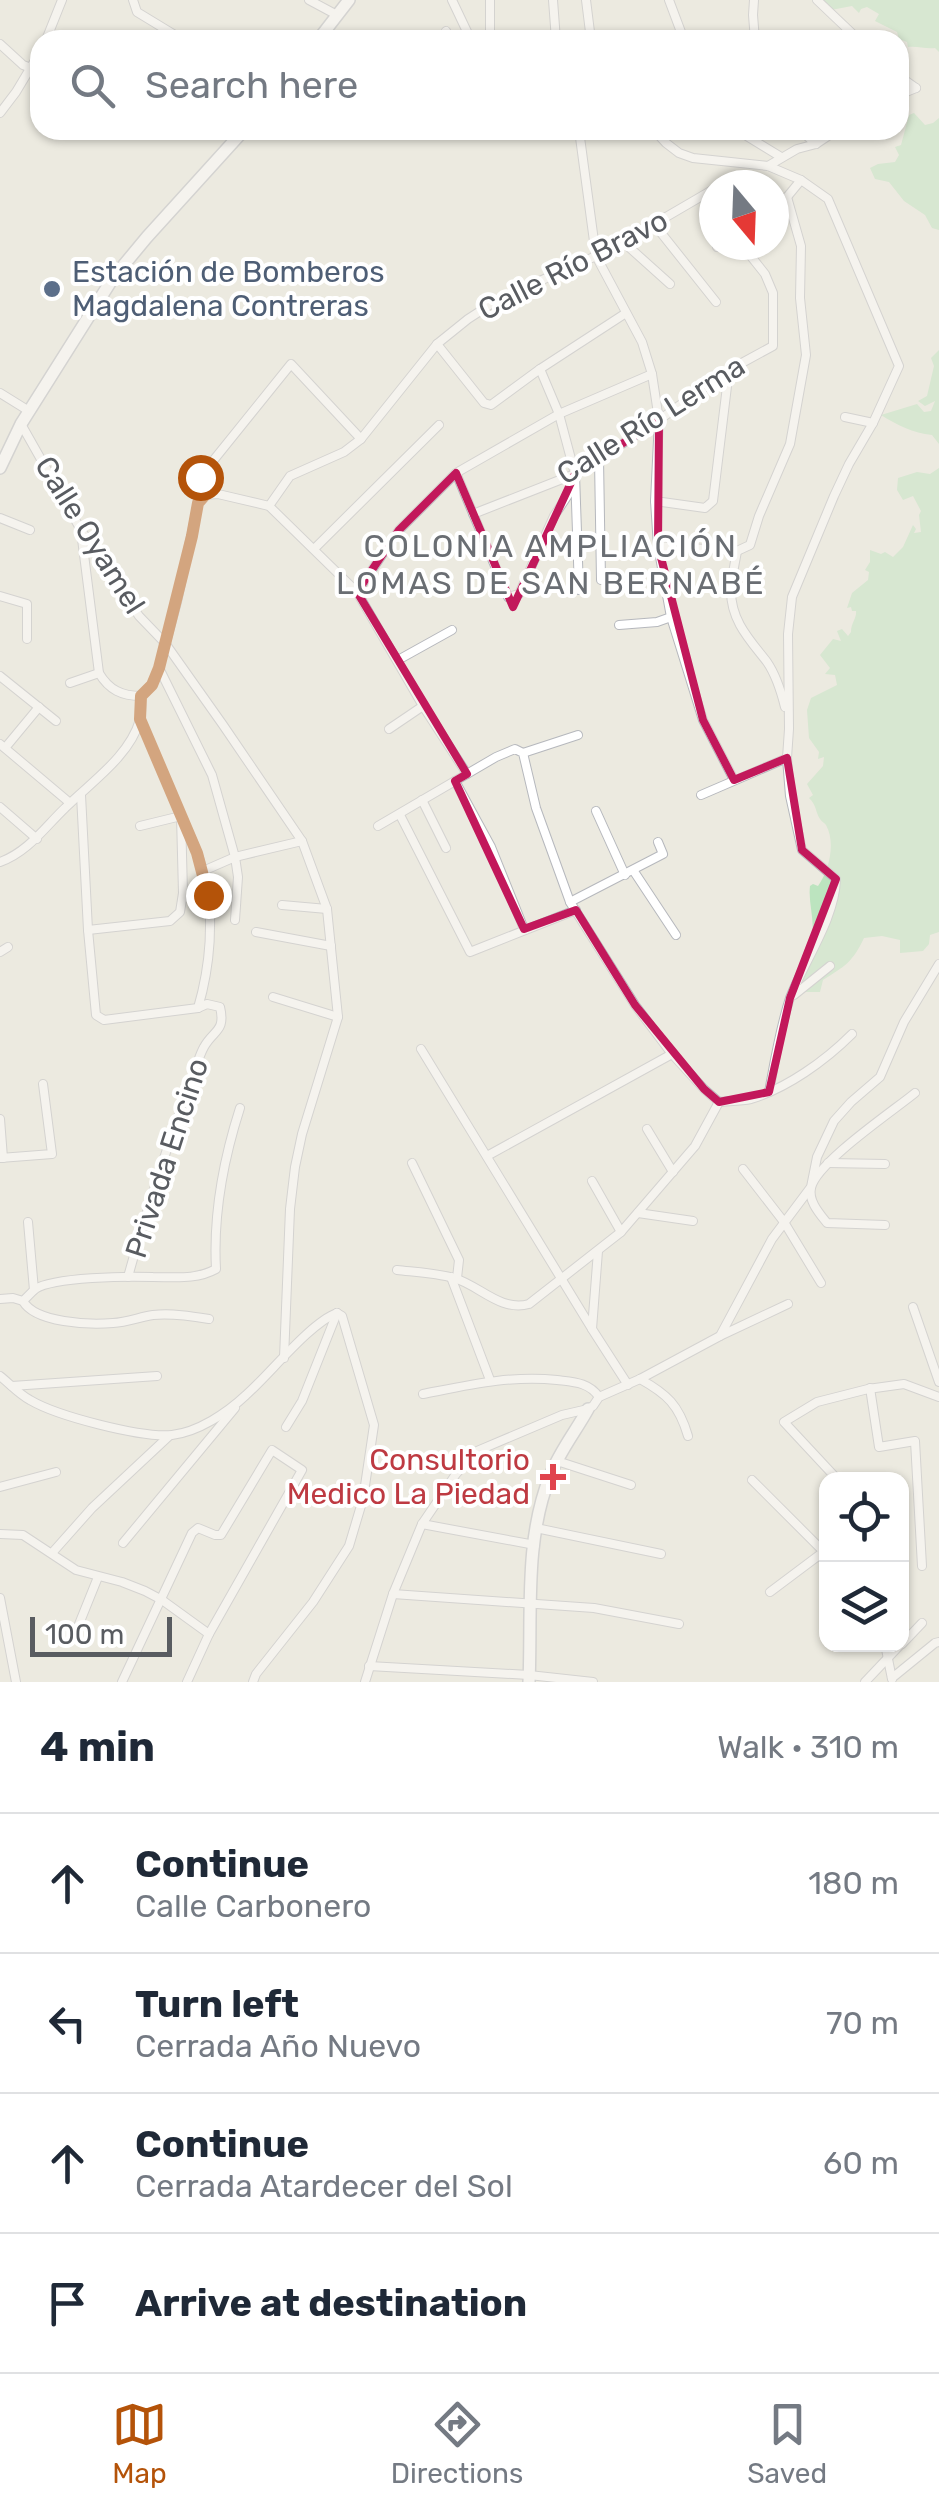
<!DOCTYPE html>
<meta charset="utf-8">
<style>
:root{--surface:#fff;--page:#f6f6f7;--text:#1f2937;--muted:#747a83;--line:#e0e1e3;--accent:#b45309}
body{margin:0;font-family:Rubik,sans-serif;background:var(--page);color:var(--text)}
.controls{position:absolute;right:30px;bottom:30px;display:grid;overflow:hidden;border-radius:20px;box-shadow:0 2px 8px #0004}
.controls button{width:90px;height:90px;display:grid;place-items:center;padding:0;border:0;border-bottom:2px solid var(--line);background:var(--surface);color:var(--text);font:50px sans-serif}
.compass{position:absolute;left:699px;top:170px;width:90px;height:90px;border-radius:50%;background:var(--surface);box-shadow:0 2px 8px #0004;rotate:161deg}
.scale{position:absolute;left:30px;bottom:25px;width:142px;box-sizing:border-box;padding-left:10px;border:5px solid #595c61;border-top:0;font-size:28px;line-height:35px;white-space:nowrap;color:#595c61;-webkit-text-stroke:8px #fff;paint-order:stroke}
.stop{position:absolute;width:30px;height:30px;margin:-22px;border:8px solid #b45309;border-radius:50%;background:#fff}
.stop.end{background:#b45309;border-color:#fff;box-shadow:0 2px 10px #0008}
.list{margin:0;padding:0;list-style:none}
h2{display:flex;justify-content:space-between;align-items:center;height:130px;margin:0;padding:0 40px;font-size:42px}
h2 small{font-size:32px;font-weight:400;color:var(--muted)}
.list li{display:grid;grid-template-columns:65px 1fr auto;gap:30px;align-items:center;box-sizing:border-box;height:140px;padding:0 40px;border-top:2px solid var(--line)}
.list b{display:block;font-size:38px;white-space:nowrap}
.list p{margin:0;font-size:32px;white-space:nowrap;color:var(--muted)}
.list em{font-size:32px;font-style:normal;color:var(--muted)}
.icon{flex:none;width:55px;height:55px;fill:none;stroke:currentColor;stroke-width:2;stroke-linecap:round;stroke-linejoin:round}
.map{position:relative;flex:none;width:939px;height:1682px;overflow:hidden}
.search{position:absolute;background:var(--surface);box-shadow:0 2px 8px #0004;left:30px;right:30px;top:30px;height:110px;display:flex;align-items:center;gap:25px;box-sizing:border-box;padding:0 35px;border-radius:30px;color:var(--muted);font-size:38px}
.sheet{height:690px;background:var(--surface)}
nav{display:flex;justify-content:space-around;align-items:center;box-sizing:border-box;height:140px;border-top:2px solid var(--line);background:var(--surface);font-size:28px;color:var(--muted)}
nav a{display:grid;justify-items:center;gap:5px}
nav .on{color:var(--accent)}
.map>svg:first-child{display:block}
.green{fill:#bce4bf}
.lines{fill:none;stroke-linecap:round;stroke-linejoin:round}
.street-casing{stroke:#b6b8bd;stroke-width:10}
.secondary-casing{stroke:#b6b9bf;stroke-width:14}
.street{stroke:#fff;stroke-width:8}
.secondary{stroke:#fff;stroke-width:11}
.route{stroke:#b45309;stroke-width:12}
.marked{fill:none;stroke:#c2185b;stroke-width:8;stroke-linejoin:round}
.service-dot{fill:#5c6f8a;stroke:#fff;stroke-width:4}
.health-dot{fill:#e0444e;stroke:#fff;stroke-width:4}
.labels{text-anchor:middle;stroke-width:8;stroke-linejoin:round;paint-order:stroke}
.street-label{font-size:30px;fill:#595c61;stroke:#fff}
.service-label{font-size:30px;fill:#4e5e75;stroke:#fff;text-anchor:start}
.health-label{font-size:30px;fill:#be3a42;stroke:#fff;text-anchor:end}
.neighbourhood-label{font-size:32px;letter-spacing:2.5px;fill:#6a6e73;stroke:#fff}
</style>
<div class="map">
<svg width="939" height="1682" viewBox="0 0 939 1682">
<rect width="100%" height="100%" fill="#eceae0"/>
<g class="green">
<path d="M820 0H939V52L935 48C925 49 918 46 908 47L907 42 899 39 897 32 875 21 879 14 867 7 861 9 859 13 852 6 831 10Z"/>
<polygon points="914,113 925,125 933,123 939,118 939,230 932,228 925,215 904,201 889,182 875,179 870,168 878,164 895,162 899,155 895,147 901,145 909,115"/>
<path d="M939 350V444L932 435C913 433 897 425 881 415L917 404 924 412 931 411 935 401 925 406 918 401 927 396 934 366 931 358Z"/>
<path d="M939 468V932L930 935 929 944 923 951 900 953V940L882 936 864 938C852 963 845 966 823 980L820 992H801C794 972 810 953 812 937 815 920 808 903 810 886L813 884 818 886C829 871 836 843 826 825 825 823 822 822 820 819 815 811 817 806 809 798L813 795 807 784 823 766 824 757 818 759 819 752 809 738 807 710 811 698 837 685 835 675 825 674 830 668 820 655 833 639 841 641 837 631 842 629 848 636 851 632C851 623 857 618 856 611H852L851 607 847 608 852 593 868 580 869 572 865 570 870 562V550L881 554 885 552 893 557 903 547 913 525 916 529 914 533 921 532 919 515 921 511 913 496 903 500 897 490 898 478 917 472 930 474Z"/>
</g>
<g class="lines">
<g class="street-casing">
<g id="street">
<polyline points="133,0 137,12 183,40"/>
<polyline points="309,0 337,15"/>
<polyline points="452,0 471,40"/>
<polyline points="490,0 490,40"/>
<polyline points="553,0 556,40"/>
<polyline points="586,0 591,40"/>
<polyline points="669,0 684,40"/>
<polyline points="754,0 753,15 755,40"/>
<polyline points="817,0 859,40"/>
<polyline points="446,31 451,40"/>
<polyline points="46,40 62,0"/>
<polyline points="0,44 23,65 31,68"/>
<polyline points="899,76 916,88"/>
<polyline points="899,95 916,88"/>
<polyline points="0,113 16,92 40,52"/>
<polyline points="579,130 596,256 642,342 652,374 659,420 655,501 658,546 671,617 703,720 734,780"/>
<path d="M654 130 666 143 679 153 693 158 768 166 801 180 828 199 899 366 873 423 849 464 834 496 792 597 788 634 789 729 787 758 790 796 802 850 836 879C835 919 804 961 790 998 780 1028 775 1060 769 1092"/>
<polyline points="737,130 781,157"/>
<polyline points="800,130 816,144"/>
<polyline points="768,166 797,149 816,144 837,130"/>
<polyline points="774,207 787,197 801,180"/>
<polyline points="654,224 716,302"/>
<polyline points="621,240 670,284"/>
<polyline points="717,247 720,245"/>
<polyline points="437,344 484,403 491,405 540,369 626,313"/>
<polyline points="540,369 559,414 575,474 579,590"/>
<polyline points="0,393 29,411"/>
<polyline points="845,417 873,423"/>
<polyline points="21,424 81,530 139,616 165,643 223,725 302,841 327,909 338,1017 302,1134 295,1167 290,1209 284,1358"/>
<polyline points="599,459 601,580"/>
<polyline points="456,473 508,597 519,594 554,516 574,486"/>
<polyline points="205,495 201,487 200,477 291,364 361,439"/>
<polyline points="655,501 705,508 713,501 729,370"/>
<polyline points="269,506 290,476 344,452 361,439 437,344 468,319 499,299 596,256 600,249 654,224 714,189"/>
<polyline points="473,514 575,474 659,420 729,370 773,346 773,293 765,274 742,245"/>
<polyline points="0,518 30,530"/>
<path d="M81 531 99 673C109 690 122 696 141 696"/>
<polyline points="658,546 737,551"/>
<polyline points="315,548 439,425"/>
<polyline points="737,551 750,545 759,516 790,444 806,355 800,298 801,246 787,197"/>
<path d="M737 551C735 564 731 578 731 591 731 621 750 640 767 662 776 675 781 691 785 707"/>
<polyline points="357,592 399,530 456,473 559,414 652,374"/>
<polyline points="0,596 27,604 27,639"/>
<polyline points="619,625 657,622 671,617"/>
<polyline points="398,660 452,630"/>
<polyline points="159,668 212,775 235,857 238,877 235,920"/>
<polyline points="0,676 56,721"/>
<polyline points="70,683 99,673"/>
<polyline points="389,729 423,706"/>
<polyline points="0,744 70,803"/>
<polyline points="5,748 39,707"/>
<polyline points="523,753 578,735"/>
<polyline points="455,781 491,847 524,929"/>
<path d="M81 795 88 930 96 1015 104 1020 198 1008 207 1004 220 1007C226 1032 213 1030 204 1047 200 1054 198 1062 195 1069 170 1138 147 1207 128 1277"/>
<polyline points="701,795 787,758"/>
<polyline points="422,800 446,848"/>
<polyline points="0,807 37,839"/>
<polyline points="596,811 625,875"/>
<polyline points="400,815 470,952 576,910"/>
<path d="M140 826 181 816C190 835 199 854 204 875 215 916 210 967 198 1008"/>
<polyline points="378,826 496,757 515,749 523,753 536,808 570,902 635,1005 672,1054 704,1089 719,1102"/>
<path d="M0 862C28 852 45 827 65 808 91 782 129 757 140 720 142 713 141 703 141 696L152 685 159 668 177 602 198 503 205 495 218 494 269 506 357 592 423 706 467 774"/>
<polyline points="633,870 676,935"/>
<polyline points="203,871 235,857 302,841"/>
<polyline points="570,902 663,854 658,842"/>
<polyline points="282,905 327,909"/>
<polyline points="88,930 170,921 180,912 183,893 181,816 140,719"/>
<polyline points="256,932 331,946"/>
<polyline points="0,952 8,947"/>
<polyline points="794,995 830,966"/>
<polyline points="273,997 338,1017"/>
<polyline points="421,1049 592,1329"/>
<path d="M719 1102C730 1101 741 1101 751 1099 787 1088 825 1061 852 1034"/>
<polyline points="0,1119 3,1158"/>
<polyline points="647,1129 673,1172"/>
<polyline points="487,1156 672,1054"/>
<polyline points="0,1158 52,1154 43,1084"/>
<polyline points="412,1163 459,1260 457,1278"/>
<polyline points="828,1163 885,1164"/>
<polyline points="743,1169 784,1222 821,1283"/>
<polyline points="592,1181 621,1232"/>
<polyline points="638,1213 693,1221"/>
<polyline points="28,1222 34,1290"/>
<path d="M885 1225 827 1223C820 1214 808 1201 811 1188 816 1163 893 1111 915 1093"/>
<polyline points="598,1251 592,1329 628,1385"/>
<path d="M397 1270C415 1272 436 1273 454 1278 479 1285 500 1312 529 1304L621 1232 695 1146 719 1102"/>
<polyline points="451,1277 490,1380"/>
<path d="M0 1299 13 1298 23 1301C24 1300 34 1290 35 1289 54 1277 128 1276 153 1277 175 1277 196 1280 216 1269 213 1214 223 1161 240 1108"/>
<path d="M23 1301C35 1323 90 1325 113 1323 127 1322 140 1317 153 1315 172 1313 191 1316 209 1319"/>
<polyline points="913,1307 939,1382"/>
<polyline points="720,1336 788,1304"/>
<path d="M0 1376C10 1384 19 1394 30 1400 57 1416 141 1438 172 1435 198 1432 227 1413 246 1395 270 1374 310 1323 337 1313"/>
<path d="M640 1379C667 1394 679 1405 688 1436"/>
<polyline points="12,1386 157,1376"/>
<polyline points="870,1388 879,1447 915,1441 922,1566"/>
<path d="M423 1394C469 1385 511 1375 557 1380 573 1382 589 1382 599 1397"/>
<polyline points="286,1427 302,1401 337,1313"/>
<polyline points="557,1461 631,1485"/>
<polyline points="752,1480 824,1552"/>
<polyline points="838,1480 784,1422 817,1402 868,1389 904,1384 939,1397"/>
<polyline points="0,1487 56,1472"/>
<polyline points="422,1524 535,1545"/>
<polyline points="536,1528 661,1554"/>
<polyline points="0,1534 23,1535 76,1570 122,1582 145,1591 162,1600 209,1634"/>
<polyline points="123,1543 235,1408"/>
<polyline points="52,1553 92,1508 169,1436"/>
<polyline points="770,1592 826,1550"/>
<polyline points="393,1594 594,1608 679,1624"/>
<polyline points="0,1598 16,1682"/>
<polyline points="73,1639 98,1577"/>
<polyline points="885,1644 892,1679"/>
<polyline points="902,1644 922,1623"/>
<polyline points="369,1666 529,1675 593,1682"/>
<polyline points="892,1678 935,1643 939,1642"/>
<polyline points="122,1682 192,1533 198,1528 215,1535 221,1535 272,1450 302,1470 209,1634 187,1682"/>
<polyline points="253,1682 256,1674 313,1602 349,1546 363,1499 374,1425 342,1316 337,1313"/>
<polyline points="365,1682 393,1594 422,1524 456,1474 477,1451 562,1415 588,1409 593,1406 599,1397 640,1379 720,1336 772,1239 811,1187 817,1157 834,1121 851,1102 880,1077 904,1022 939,964"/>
<polyline points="865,1682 901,1644"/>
</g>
</g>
<g class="secondary-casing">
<g id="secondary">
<polyline points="318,40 349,0"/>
<polyline points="0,468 21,424 113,278 147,237 244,130"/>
<path d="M529 1682C532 1614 524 1541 550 1476 559 1452 576 1431 588 1409"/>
</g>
</g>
<use href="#street" class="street"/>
<use href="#secondary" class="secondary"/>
</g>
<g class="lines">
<polyline class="route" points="200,477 200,487 205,495 198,503 192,536 159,668 152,685 141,696 140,719 197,853 208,895"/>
</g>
<path d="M0 0H939V1682H0ZM659 420 658 546 703 720 734 780 787 758 802 850 836 879 790 998 769 1092 719 1102 704 1089 635 1005 576 910 524 929 455 781 467 774 357 592 399 530 456 473 513 607 575 474Z" fill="#eceae0" fill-opacity=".55" fill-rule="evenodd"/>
<path class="marked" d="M659 420 658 546 703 720 734 780 787 758 802 850 836 879 790 998 769 1092 719 1102 704 1089 635 1005 576 910 524 929 455 781 467 774 357 592 399 530 456 473 513 607 575 474Z"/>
<circle class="service-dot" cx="52" cy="289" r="10"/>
<path class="health-dot" d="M548 1462h10v10h10v10h-10v10h-10v-10h-10v-10h10z"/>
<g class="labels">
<g class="street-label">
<text transform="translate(573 265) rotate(-27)" y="10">Calle Río Bravo</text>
<text transform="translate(651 420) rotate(-32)" y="10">Calle Río Lerma</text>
<text transform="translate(90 535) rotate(58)" y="10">Calle Oyamel</text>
<text transform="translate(167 1158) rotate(-72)" y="10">Privada Encino</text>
</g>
<g class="service-label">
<text x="72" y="282">Estación de Bomberos<tspan x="72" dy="34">Magdalena Contreras</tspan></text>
</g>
<g class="health-label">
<text x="530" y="1470">Consultorio<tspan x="530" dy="34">Medico La Piedad</tspan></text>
</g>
<g class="neighbourhood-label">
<text x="551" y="557">COLONIA AMPLIACIÓN<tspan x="551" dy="37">LOMAS DE SAN BERNABÉ</tspan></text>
</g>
</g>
</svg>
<div class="controls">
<button><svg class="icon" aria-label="locate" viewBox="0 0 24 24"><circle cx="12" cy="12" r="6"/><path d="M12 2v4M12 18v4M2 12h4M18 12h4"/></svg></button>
<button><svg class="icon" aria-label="layers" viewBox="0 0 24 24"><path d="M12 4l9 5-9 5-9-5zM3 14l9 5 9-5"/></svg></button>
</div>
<svg class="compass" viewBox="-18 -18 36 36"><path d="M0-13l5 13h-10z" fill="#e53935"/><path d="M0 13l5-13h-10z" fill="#747a83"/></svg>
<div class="scale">100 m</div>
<div class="stop" style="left:200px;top:477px"></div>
<div class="stop end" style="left:208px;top:895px"></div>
<div class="search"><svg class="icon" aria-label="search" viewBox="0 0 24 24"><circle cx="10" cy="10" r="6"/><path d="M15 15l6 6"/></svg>Search here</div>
</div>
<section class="sheet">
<h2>4 min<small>Walk · 310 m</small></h2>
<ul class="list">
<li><svg class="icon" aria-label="ahead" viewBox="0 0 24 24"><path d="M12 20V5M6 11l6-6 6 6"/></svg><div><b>Continue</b><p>Calle Carbonero</p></div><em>180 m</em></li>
<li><svg class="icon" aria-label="left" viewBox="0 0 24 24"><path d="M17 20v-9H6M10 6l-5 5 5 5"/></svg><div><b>Turn left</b><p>Cerrada Año Nuevo</p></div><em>70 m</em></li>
<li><svg class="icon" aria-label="ahead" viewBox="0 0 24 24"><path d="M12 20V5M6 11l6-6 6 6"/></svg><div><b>Continue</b><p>Cerrada Atardecer del Sol</p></div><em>60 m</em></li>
<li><svg class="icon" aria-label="arrive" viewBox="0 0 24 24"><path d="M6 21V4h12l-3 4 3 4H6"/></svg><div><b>Arrive at destination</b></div></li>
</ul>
</section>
<nav>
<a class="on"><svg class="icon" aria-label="map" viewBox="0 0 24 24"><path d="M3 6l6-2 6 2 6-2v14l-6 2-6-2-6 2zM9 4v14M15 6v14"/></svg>Map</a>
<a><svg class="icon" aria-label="directions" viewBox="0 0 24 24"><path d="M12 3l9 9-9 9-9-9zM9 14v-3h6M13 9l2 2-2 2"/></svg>Directions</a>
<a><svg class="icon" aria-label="saved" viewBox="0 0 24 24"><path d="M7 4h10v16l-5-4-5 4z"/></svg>Saved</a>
</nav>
